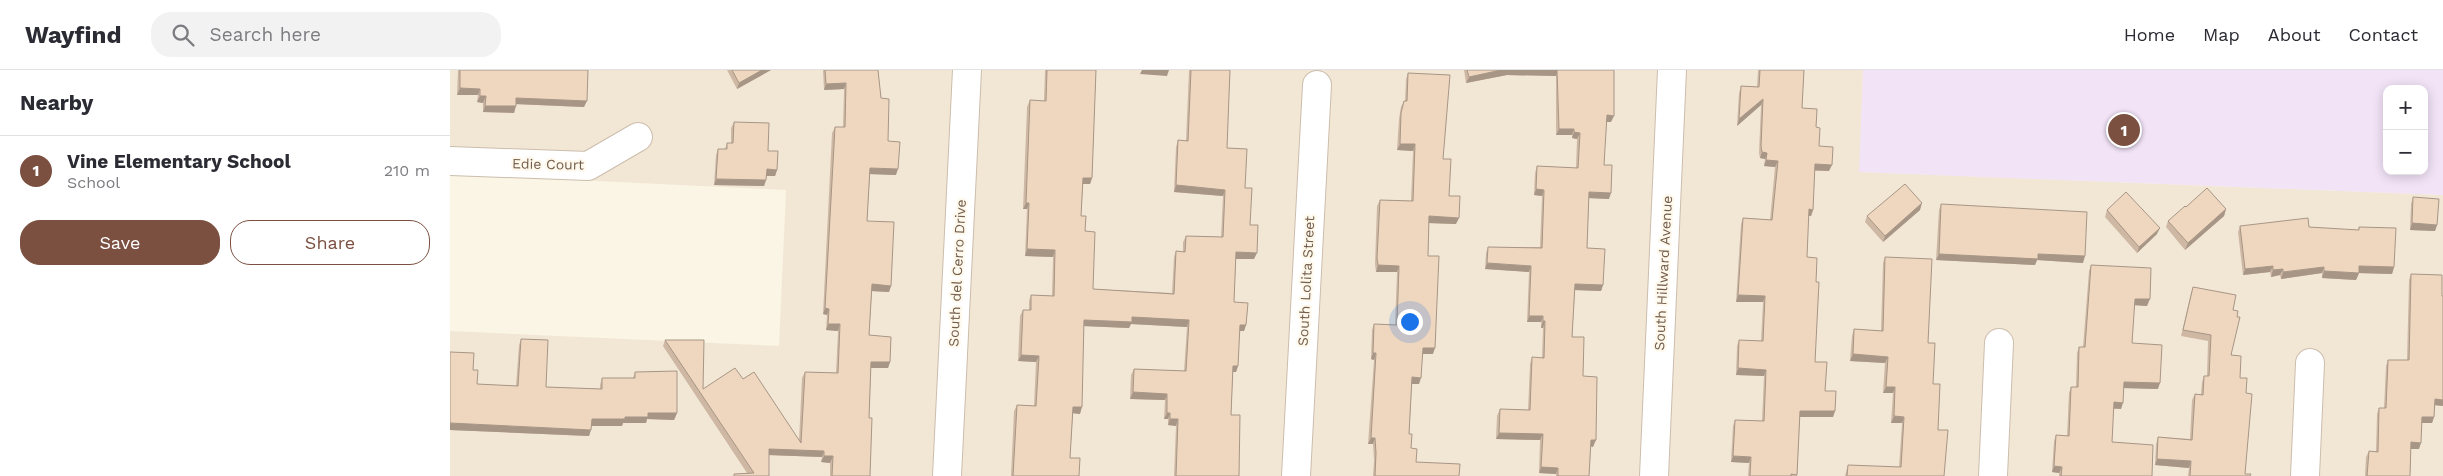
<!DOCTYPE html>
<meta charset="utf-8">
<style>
:root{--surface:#fff;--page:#f2f2f3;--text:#2b2b33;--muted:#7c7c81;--line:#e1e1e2;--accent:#7b5041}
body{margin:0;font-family:"Work Sans",sans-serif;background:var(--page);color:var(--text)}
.controls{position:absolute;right:15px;top:15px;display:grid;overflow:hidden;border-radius:10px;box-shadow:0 2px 12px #0003}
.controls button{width:45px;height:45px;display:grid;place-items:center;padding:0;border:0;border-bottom:1px solid var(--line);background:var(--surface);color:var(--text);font:25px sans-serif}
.you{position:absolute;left:959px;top:251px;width:18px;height:18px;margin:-12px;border:4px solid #fff;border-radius:50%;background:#1a73e8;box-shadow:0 0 0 8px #1a73e833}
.badge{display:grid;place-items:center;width:32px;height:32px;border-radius:50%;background:var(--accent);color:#fff;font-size:16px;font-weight:700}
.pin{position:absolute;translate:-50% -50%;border:2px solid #fff;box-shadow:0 1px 5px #0006}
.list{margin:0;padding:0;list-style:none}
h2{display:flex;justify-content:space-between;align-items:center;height:65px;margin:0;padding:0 20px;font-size:21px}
h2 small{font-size:16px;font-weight:400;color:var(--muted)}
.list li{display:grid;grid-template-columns:32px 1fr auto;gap:15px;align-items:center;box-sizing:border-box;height:70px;padding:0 20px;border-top:1px solid var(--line)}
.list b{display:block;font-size:19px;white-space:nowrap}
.list p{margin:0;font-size:16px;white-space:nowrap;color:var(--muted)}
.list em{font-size:16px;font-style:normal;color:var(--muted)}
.actions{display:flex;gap:10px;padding:15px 20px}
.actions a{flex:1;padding:11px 0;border:1px solid var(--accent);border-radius:20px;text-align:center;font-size:18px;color:var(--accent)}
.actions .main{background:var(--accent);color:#fff}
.icon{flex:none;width:28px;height:28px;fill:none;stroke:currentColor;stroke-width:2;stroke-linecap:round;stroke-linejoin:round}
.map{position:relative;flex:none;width:1993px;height:406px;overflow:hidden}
header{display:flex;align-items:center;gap:30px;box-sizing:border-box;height:70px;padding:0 25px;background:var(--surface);border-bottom:1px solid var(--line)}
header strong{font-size:24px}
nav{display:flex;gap:28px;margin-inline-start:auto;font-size:18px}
.search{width:350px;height:45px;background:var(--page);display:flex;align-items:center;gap:12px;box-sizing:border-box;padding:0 18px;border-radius:20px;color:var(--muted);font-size:19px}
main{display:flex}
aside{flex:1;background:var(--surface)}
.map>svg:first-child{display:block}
.residential{fill:#f2e7d5}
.education{fill:#f2e3f7;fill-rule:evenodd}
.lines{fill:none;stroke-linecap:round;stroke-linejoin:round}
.street-casing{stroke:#ccbdad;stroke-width:30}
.street{stroke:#fff;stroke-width:28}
.wall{fill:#ceb8a4}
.shaded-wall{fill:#a79686}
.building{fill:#efd6bf;stroke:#a79686}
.labels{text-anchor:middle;stroke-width:4.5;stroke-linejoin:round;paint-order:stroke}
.street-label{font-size:14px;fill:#735d4c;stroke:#fef9ec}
</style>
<header>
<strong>Wayfind</strong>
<div class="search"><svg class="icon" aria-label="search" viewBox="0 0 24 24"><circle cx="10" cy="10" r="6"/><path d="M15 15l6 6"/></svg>Search here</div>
<nav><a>Home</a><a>Map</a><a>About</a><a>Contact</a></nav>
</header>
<main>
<aside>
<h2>Nearby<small></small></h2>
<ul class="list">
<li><span class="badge">1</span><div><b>Vine Elementary School</b><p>School</p></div><em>210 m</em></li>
</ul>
<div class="actions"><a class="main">Save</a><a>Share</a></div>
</aside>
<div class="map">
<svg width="1993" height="406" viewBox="0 0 1993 406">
<rect width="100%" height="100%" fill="#fbf5e6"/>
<polygon class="residential" points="0,0 1413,0 1410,102 1993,125 1993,406 0,406 0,261 329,276 336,120 0,104"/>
<path class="education" d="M1413 0H1993V125L1409 102ZM1937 19H1974V101H1937Z"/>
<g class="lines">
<g class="street-casing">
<g id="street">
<polyline points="0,91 138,96 188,67"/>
<polyline points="497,406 517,0"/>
<polyline points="846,406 867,15"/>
<polyline points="1204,406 1222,0"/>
<polyline points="1543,406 1549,273"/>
<polyline points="1855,406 1860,293"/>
</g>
</g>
<use href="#street" class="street"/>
</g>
<g class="wall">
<polygon points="8,0 138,0 134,37 66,34 64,43 33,42 33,33 27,32 28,25 7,25"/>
<polygon points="277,0 321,0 287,19"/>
<polygon points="373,0 428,0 431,28 438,71 446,105 420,104 417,151 441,216 439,222 422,221 419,265 440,292 438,298 421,298 419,348 420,406 380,406 380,393 371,392 372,387 319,385 319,406 284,406 284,404 297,403 213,276 215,270 253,319 293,309 349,371 352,308 355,302 386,303 388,261 376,260 377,245 373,244 382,63 385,57 393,57 394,19 374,20"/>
<polygon points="595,0 646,0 642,108 640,114 633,114 631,146 635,161 643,219 722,223 724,187 726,181 733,182 733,172 736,166 771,167 773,126 724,122 726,77 728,70 736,71 739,0 780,0 777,78 795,118 804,189 786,189 784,232 796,255 794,261 789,261 788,296 786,302 783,302 781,345 789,406 724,406 726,356 718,355 718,349 714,349 715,330 680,329 681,305 684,299 734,301 737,257 681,254 679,258 634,256 630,344 623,343 620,388 629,406 561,406 564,341 567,335 584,336 586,292 568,291 570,246 573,240 579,240 579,231 581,225 602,226 603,187 575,186 577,139 573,139 577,37 580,30 594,31"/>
<polygon points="1014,0 1164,0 1161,52 1156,52 1154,95 1159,129 1139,128 1137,178 1153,215 1151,221 1125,220 1122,267 1133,306 1143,377 1141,376 1139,406 1106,406 1106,404 1089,403 1090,370 1046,369 1047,346 1050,339 1078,340 1080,294 1082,287 1092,288 1093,258 1091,258 1091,252 1077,252 1079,202 1035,199 1036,183 1038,177 1090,177 1092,126 1084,125 1085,103 1087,96 1126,98 1127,69 1122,68 1122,65 1106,65 1106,6 1057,5 1016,13"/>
<polygon points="1308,0 1354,0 1352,38 1366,57 1369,76 1379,101 1365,101 1363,140 1361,146 1358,146 1357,187 1366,212 1365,292 1375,321 1385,341 1383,347 1350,347 1347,406 1298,406 1299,393 1281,392 1283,356 1285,350 1312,351 1314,306 1286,305 1287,276 1289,270 1311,271 1313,232 1286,232 1291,154 1293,148 1320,150 1325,97 1314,96 1315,89 1310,88 1309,83 1311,35 1287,56 1289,23 1291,16 1307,17"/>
<polygon points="958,3 993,89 999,126 1006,154 979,153 978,186 983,284 973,284 969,314 962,314 959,364 961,378 966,392 1009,406 923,406 924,390 923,374 918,374 924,290 921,289 922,260 924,254 945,255 947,202 926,202 925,194 927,136 930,130 961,131 963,81 947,80 949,49 951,37 954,31 955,31 956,9"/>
<polygon points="284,52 318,81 327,100 325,106 316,106 316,110 314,116 264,115 266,85 268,79 275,79 277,73 281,73 281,58"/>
<polygon points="1963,127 1987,155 1985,161 1960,160 1961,134"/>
<polygon points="1491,134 1633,193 1587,190 1585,195 1486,190 1489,140"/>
<polygon points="1736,137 1776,139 1774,146 1735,180 1716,157 1718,151"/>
<polygon points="1470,140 1433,172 1415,152 1417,146"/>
<polygon points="1657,140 1707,164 1687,183 1655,147"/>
<polygon points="1790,156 1908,160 1909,157 1944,197 1942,204 1909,203 1906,210 1872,208 1872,203 1831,209 1830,205 1821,207 1820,202 1793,205 1788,162"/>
<polygon points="1435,187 1478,273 1494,406 1395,406 1396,402 1398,395 1449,397 1452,353 1441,353 1443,323 1433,323 1435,293 1400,291 1402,266 1404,259 1431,261 1433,193"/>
<polygon points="1641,195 1697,236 1684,235 1682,273 1708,319 1674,318 1671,339 1663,339 1662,372 1702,406 1609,406 1609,403 1602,402 1604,371 1606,365 1617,366 1619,323 1621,317 1626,317 1627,283 1629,277 1633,277 1639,201"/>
<polygon points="1961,204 1992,226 1993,226 1993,336 1985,335 1984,347 1982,353 1972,353 1969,379 1961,379 1960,406 1915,406 1916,387 1919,381 1926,381 1927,344 1929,338 1934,338 1936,296 1938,290 1957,290 1959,210"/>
<polygon points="1743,217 1783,240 1787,247 1781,285 1796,323 1795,404 1800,406 1738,406 1739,398 1705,395 1706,374 1708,367 1740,369 1742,330 1745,324 1751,324 1752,312 1754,306 1757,306 1758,271 1731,266 1741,223"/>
<polygon points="71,269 96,317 150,319 150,315 152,308 183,308 185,302 227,343 224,350 197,349 196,353 173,353 172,356 141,356 139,366 0,360 23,300 27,314 66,316 69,275"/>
</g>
<g class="shaded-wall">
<polygon points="312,0 321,0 287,19 289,13"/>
<polygon points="692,0 719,0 717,6 690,4"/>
<polygon points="1051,0 1108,0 1106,6 1057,5 1016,13 1019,7"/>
<polygon points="396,13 394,19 374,20 376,14"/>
<polygon points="10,18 30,19 28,25 7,25"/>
<polygon points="30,26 36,26 33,33 27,32"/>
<polygon points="66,28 137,31 134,37 64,34"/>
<polygon points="1313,29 1311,35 1287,56 1289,49"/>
<polygon points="35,36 66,36 64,43 33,42"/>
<polygon points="1157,45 1164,46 1161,52 1154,52"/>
<polygon points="1109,59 1124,59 1122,65 1106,65"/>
<polygon points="1124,62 1130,63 1127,69 1122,68"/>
<polygon points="950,74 965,74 963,81 947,80"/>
<polygon points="1312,82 1317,83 1315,89 1310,88"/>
<polygon points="1316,90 1328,91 1325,97 1314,96"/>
<polygon points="1365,94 1382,95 1379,101 1363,100"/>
<polygon points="420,98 448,99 446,105 418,104"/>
<polygon points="317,99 327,100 325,106 315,106"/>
<polygon points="633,108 642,108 640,114 631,114"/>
<polygon points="266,109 316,110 314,116 264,115"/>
<polygon points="726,115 775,120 773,126 724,122"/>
<polygon points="1086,119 1094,120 1092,126 1084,125"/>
<polygon points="1139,122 1161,123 1159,129 1137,128"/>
<polygon points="576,133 579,133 577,139 573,139"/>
<polygon points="1472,133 1470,140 1433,172 1435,166"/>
<polygon points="1359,139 1363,140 1361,146 1356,146"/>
<polygon points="1776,139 1774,146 1735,180 1738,173"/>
<polygon points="979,146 1009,148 1006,154 977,153"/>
<polygon points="1962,153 1987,155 1985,161 1960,160"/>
<polygon points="1710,158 1707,164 1687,183 1689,177"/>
<polygon points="577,179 605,180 603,187 575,186"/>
<polygon points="786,182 807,183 804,189 784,189"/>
<polygon points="1489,184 1588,184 1635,186 1633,193 1587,190 1585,195 1486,190"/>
<polygon points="1037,193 1081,196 1079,202 1035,199"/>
<polygon points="928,195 949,196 947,202 926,202"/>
<polygon points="1823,196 1820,202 1793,205 1795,199"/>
<polygon points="1909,196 1944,197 1942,204 1907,203"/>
<polygon points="1874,197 1872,203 1831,209 1833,202"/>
<polygon points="1833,199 1830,205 1821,207 1823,200"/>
<polygon points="1874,201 1909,203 1906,210 1872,208"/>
<polygon points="422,214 441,216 439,222 420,221"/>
<polygon points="1125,214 1153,215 1151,221 1123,220"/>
<polygon points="1288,225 1315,226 1313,232 1286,232"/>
<polygon points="1685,229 1700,229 1697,236 1682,235"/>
<polygon points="375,238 379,239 377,245 373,244"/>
<polygon points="1079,246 1093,246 1091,252 1077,252"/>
<polygon points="682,247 739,250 737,257 681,254 679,258 632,256 634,250"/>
<polygon points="1093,251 1095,251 1093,258 1091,258"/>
<polygon points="378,254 390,254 388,261 376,260"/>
<polygon points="790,255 796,255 794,261 787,261"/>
<polygon points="973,278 985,278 983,284 971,284"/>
<polygon points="923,283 926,283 924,290 921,289"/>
<polygon points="1403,284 1438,287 1435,293 1400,291"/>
<polygon points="571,285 589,286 586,292 568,291"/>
<polygon points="421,292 440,292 438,298 419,298"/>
<polygon points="783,296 788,296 786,302 781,302"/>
<polygon points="1288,298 1316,300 1314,306 1286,305"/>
<polygon points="962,307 971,308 969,314 960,314"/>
<polygon points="1674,312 1710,313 1708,319 1672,318"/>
<polygon points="1436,317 1445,317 1443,323 1433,323"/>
<polygon points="683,322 717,324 715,330 680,329"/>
<polygon points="1985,329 1993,330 1993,336 1983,335"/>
<polygon points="1664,332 1673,333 1671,339 1661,338"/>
<polygon points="623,337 632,337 630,344 621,343"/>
<polygon points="1350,341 1385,341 1383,347 1348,347"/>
<polygon points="198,343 227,343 224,350 197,349 196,353 173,353 172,356 139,356 142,349 175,347"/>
<polygon points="717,343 720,343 718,349 714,349"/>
<polygon points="1444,346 1454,347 1452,353 1441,353"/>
<polygon points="1972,347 1984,347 1982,353 1970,353"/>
<polygon points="720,349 728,349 726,356 718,355"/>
<polygon points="0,353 141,360 139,366 0,360"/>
<polygon points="1049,363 1093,364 1090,370 1046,369"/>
<polygon points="921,368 925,368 923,374 918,374"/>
<polygon points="1141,370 1146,370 1143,377 1139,376"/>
<polygon points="1961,372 1971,373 1969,379 1959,379"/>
<polygon points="319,379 374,381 372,387 317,385"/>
<polygon points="374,386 383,386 380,393 371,392"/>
<polygon points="1283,386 1301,387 1299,393 1281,392"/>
<polygon points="1707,389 1741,391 1739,398 1705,395"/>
<polygon points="1604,396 1612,397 1609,403 1602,402"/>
<polygon points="1091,397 1108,398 1106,404 1089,403"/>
</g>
<g class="building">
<polygon points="10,0 138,0 137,31 66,28 66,36 35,36 36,26 30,26 30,19 10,18"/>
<polygon points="282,0 312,0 289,13"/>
<polygon points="375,0 428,0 431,28 439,29 438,71 450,72 448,99 420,98 417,151 444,152 441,216 422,214 419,265 441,267 440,292 421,292 419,348 422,348 420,406 382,406 383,386 374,386 374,381 319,379 319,406 284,406 284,404 304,403 215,270 254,270 253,319 285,298 293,309 304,302 351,373 355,302 388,303 390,254 378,254 379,239 375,238 385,57 395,57 396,13 376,14"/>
<polygon points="597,0 646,0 642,108 633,108 631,146 636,146 635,161 645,162 643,219 724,224 726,181 735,182 736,166 773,167 775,120 726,115 728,70 738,71 741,0 780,0 777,78 797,79 795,118 802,118 800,155 808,155 807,183 786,182 784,232 798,233 796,255 790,255 788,296 783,296 781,345 790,345 789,406 726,406 728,349 720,349 720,343 717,343 717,324 683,322 684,299 736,301 739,250 682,247 682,252 634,250 632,337 623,337 620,388 630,388 629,406 563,406 567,335 586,336 589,286 571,285 573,240 581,240 581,225 604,226 605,180 577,179 579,133 576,133 580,30 596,31"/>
<polygon points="1017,0 1051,0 1019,7"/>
<polygon points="1107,0 1164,0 1164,46 1157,45 1154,95 1162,95 1161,123 1139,122 1137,178 1155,179 1153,215 1125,214 1122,267 1134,267 1133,306 1147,307 1146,370 1141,370 1139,406 1108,406 1108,398 1091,397 1093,364 1049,363 1050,339 1080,340 1082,287 1094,288 1095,251 1093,251 1093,246 1079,246 1081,196 1037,193 1038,177 1092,178 1094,120 1086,119 1087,96 1128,98 1130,63 1124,62 1124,59 1109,59"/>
<polygon points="1310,0 1354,0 1352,38 1367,39 1366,57 1370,58 1369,76 1383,77 1382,95 1365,94 1363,140 1359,139 1357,187 1367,188 1366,212 1369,212 1365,292 1377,292 1375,321 1386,321 1385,341 1350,341 1347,405 1341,404 1341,406 1300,406 1301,387 1283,386 1285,350 1314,351 1316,300 1288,298 1289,270 1313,271 1315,226 1288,225 1293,148 1322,150 1328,91 1316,90 1317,83 1312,82 1311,76 1313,29 1289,49 1291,16 1309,17"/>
<polygon points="958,3 1000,5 993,89 1001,89 999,126 1010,126 1009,148 979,146 978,186 989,186 985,278 973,278 971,308 962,307 959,364 962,364 961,378 967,379 966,392 1010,394 1009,406 925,406 926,383 925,368 921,368 926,283 923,283 924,254 947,255 949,196 928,195 927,188 930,130 963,131 965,74 950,74 951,43 954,31 957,31"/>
<polygon points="284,52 319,53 318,81 328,81 327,100 317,99 316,110 266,109 268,79 277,79 277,73 283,73"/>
<polygon points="1455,114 1472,133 1435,166 1417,146"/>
<polygon points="1757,118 1776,139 1738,173 1718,151 1735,136 1736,137"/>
<polygon points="1676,122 1710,158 1689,177 1657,140"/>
<polygon points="1963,127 1989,129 1987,155 1962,153"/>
<polygon points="1491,134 1637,142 1635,186 1588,184 1588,189 1489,184"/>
<polygon points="1858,148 1859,157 1909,160 1909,157 1946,158 1944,197 1909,196 1909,203 1874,201 1874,197 1833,202 1833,199 1823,200 1823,196 1795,199 1790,156"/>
<polygon points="1435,187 1482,189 1478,273 1485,273 1483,314 1490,314 1488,360 1498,360 1494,406 1397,406 1398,395 1451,397 1454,347 1444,346 1445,317 1436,317 1438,287 1403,284 1404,259 1433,261"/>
<polygon points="1641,195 1701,198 1700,229 1685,229 1682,273 1712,275 1710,313 1674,312 1673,333 1664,332 1662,372 1703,375 1702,406 1611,406 1612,397 1604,396 1606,365 1619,366 1621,317 1628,317 1629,277 1635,277"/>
<polygon points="1961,204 1992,205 1992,226 1993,226 1993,330 1985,329 1984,347 1972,347 1971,373 1961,372 1960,406 1917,406 1919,381 1928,382 1929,338 1936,338 1938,290 1959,290"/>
<polygon points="1743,217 1786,225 1783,240 1788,241 1787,247 1790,247 1781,285 1791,286 1790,308 1797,308 1796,323 1802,324 1795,404 1801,404 1800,406 1740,406 1741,391 1707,389 1708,367 1742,370 1745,324 1753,325 1754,306 1759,306 1761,265 1733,260"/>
<polygon points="71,269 98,270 96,317 152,319 152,308 185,308 185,302 227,301 227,343 198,343 198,347 175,347 175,349 142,349 141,360 0,353 0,282 24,283 23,300 28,300 27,314 68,316"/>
</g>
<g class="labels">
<g class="street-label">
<text transform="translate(98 94) rotate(1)" y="5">Edie Court</text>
<text transform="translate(507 203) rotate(-87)" y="5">South del Cerro Drive</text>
<text transform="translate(1213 203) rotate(-87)" y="5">South Hillward Avenue</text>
<text transform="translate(856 211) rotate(-87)" y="5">South Lolita Street</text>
</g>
</g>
</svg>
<div class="controls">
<button>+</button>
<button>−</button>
</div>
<div class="you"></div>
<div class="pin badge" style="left:1674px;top:60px">1</div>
</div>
</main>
